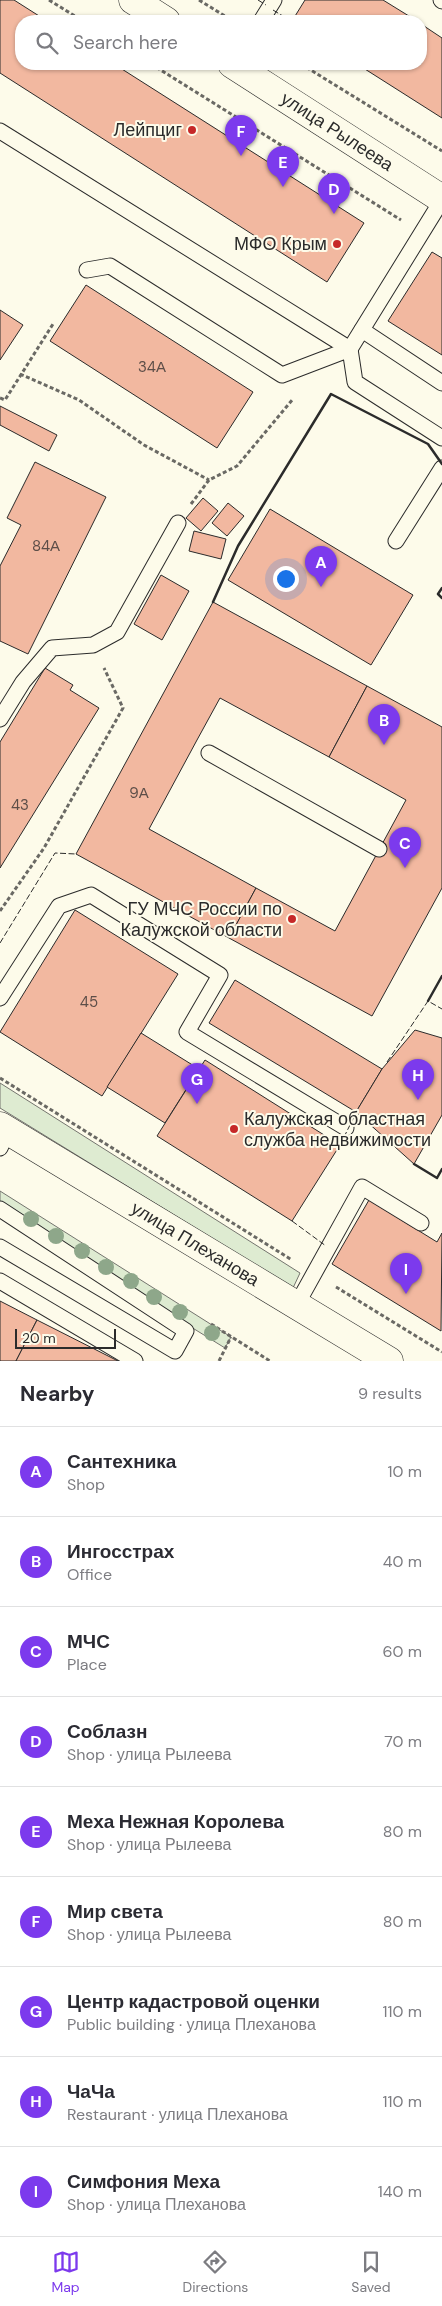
<!DOCTYPE html>
<meta charset="utf-8">
<style>
:root{--surface:#fff;--page:#f7f7f7;--text:#2b2b33;--muted:#7c7c81;--line:#e1e1e2;--accent:#7c3aed}
body{margin:0;font-family:"DM Sans",sans-serif;background:var(--page);color:var(--text)}
.scale{position:absolute;left:15px;bottom:12px;width:101px;box-sizing:border-box;padding-left:5px;border:2px solid #2b2b2b;border-top:0;font-size:14px;line-height:18px;white-space:nowrap;color:#2b2b2b;-webkit-text-stroke:4px #fdfbea;paint-order:stroke}
.you{position:absolute;left:285px;top:578px;width:18px;height:18px;margin:-12px;border:4px solid #fff;border-radius:50%;background:#1a73e8;box-shadow:0 0 0 8px #1a73e833}
.badge{display:grid;place-items:center;width:32px;height:32px;border-radius:50%;background:var(--accent);color:#fff;font-size:16px;font-weight:700}
.pin{position:absolute;translate:-50% -41px;filter:drop-shadow(0 1px 2px #0008)}
.pin::after{content:'';position:absolute;top:26px;width:18px;height:15px;background:inherit;clip-path:polygon(0 0,100% 0,50% 100%)}
.list{margin:0;padding:0;list-style:none}
h2{display:flex;justify-content:space-between;align-items:center;height:65px;margin:0;padding:0 20px;font-size:21px}
h2 small{font-size:16px;font-weight:400;color:var(--muted)}
.list li{display:grid;grid-template-columns:32px 1fr auto;gap:15px;align-items:center;box-sizing:border-box;height:90px;padding:0 20px;border-top:1px solid var(--line)}
.list b{display:block;font-size:19px;white-space:nowrap}
.list p{margin:0;font-size:16px;white-space:nowrap;color:var(--muted)}
.list em{font-size:16px;font-style:normal;color:var(--muted)}
.icon{flex:none;width:28px;height:28px;fill:none;stroke:currentColor;stroke-width:2;stroke-linecap:round;stroke-linejoin:round}
.map{position:relative;flex:none;width:442px;height:1361px;overflow:hidden}
.search{position:absolute;background:var(--surface);box-shadow:0 1px 4px #0004;left:15px;right:15px;top:15px;height:55px;display:flex;align-items:center;gap:12px;box-sizing:border-box;padding:0 18px;border-radius:20px;color:var(--muted);font-size:19px}
.sheet{height:875px;background:var(--surface)}
nav{display:flex;justify-content:space-around;align-items:center;box-sizing:border-box;height:70px;border-top:1px solid var(--line);background:var(--surface);font-size:14px;color:var(--muted)}
nav a{display:grid;justify-items:center;gap:2px}
nav .on{color:var(--accent)}
.map>svg:first-child{display:block}
.green{fill:#deebd1;stroke:#74746e}
.building{fill:#f2b8a0;stroke:#2b2b2b}
.lines{fill:none;stroke-linecap:round;stroke-linejoin:round}
.lane-casing{stroke:#2b2b2b;stroke-width:17}
.secondary-casing{stroke:#2b2b2b;stroke-width:29}
.path{stroke:#6a6964;stroke-width:3;stroke-dasharray:4 2.5;stroke-linecap:butt}
.lane{stroke:#fdfbea;stroke-width:15}
.secondary{stroke:#fdfbea;stroke-width:28}
.fence{stroke:#2b2b2b;stroke-width:1;stroke-dasharray:6 2.5;stroke-linecap:butt}
.wall{stroke:#2b2b2b;stroke-width:2.5}
.tree{fill:#8ea78a}
.poi-dot{fill:#c62828;stroke:#fdfbea;stroke-width:2}
.labels{text-anchor:middle;stroke-width:4;stroke-linejoin:round;paint-order:stroke}
.number-label{font-size:15px;fill:#5d4e48}
.poi-label{font-size:18px;fill:#2b2b2b;stroke:#fdfbea;text-anchor:end}
.street-label{font-size:18px;fill:#2b2b2b;stroke:#fdfbea}
</style>
<div class="map">
<svg width="442" height="1361" viewBox="0 0 442 1361">
<rect width="100%" height="100%" fill="#fdfbea"/>
<g class="green">
<polygon points="0,1083 300,1273 293,1288 0,1108"/>
<polygon points="0,1191 231,1337 225,1348 0,1209"/>
</g>
<g class="building">
<polygon points="0,0 14,0 47,21 21,21 21,64 114,64 364,223 327,282 0,73"/>
<polygon points="305,0 383,0 417,21 292,21"/>
<polygon points="421,24 442,38 442,118 357,64 421,64"/>
<polygon points="432,252 442,258 442,355 388,321"/>
<polygon points="86,285 253,392 217,448 50,341"/>
<polygon points="0,310 23,325 0,360"/>
<polygon points="0,406 57,435 49,451 0,425"/>
<polygon points="35,462 106,497 28,654 0,641 0,566 21,525 7,518"/>
<polygon points="203,498 218,511 201,531 186,518"/>
<polygon points="228,503 244,516 227,536 212,523"/>
<polygon points="270,509 413,595 371,665 228,580"/>
<polygon points="194,531 226,539 221,559 189,551"/>
<polygon points="161,575 189,591 162,640 134,624"/>
<polygon points="213,602 367,686 329,757 220,698 197,740 149,829 256,888 229,938 76,854"/>
<polygon points="45,668 73,685 70,690 99,708 0,868 0,742"/>
<polygon points="367,686 442,727 442,888 372,1016 229,938 256,888 335,931 406,800 329,757"/>
<polygon points="75,910 178,974 102,1096 0,1032"/>
<polygon points="235,980 382,1069 356,1112 209,1023"/>
<polygon points="415,1030 442,1038 442,1115 414,1164 356,1112 382,1069"/>
<polygon points="141,1033 199,1069 165,1123 107,1087"/>
<polygon points="205,1060 340,1145 292,1221 157,1136"/>
<polygon points="369,1200 437,1242 442,1233 441,1331 332,1264"/>
<polygon points="0,1301 37,1320 16,1361 0,1361"/>
<polygon points="37,1320 118,1361 16,1361"/>
</g>
<g class="lines">
<g class="lane-casing">
<g id="lane">
<polyline points="441,0 442,1"/>
<polyline points="261,21 274,0"/>
<polyline points="0,131 350,349 442,200"/>
<polyline points="87,270 110,266 282,375 350,349 355,382 442,438"/>
<polyline points="362,330 442,383"/>
<polyline points="396,541 442,468"/>
<polyline points="0,719 23,682 52,648 93,645 117,632 178,523"/>
<polyline points="209,753 379,849"/>
<polyline points="0,998 59,906 91,895 220,975 187,1032 346,1128"/>
<polyline points="0,1148 8,1131"/>
<polyline points="0,1209 186,1331 175,1351 0,1247"/>
<polyline points="0,1281 135,1361"/>
<polyline points="296,1306 362,1187 421,1223"/>
</g>
</g>
<g class="secondary-casing">
<g id="secondary">
<polyline points="133,0 166,21"/>
<path id="s1" d="M232 64 442 199"/>
<path id="s2" d="M0 1126 389 1361"/>
</g>
</g>
<g class="path">
<polyline points="49,0 83,21"/>
<polyline points="199,0 233,21"/>
<polyline points="151,64 401,220"/>
<polyline points="301,64 442,151"/>
<polyline points="20,374 79,400 144,445 209,480"/>
<polyline points="0,398 5,400 53,324"/>
<polyline points="191,504 209,480 237,466 293,399"/>
<polyline points="0,911 44,848 123,708 104,668"/>
<polyline points="0,1078 292,1260"/>
<polyline points="336,1287 442,1352"/>
<polyline points="211,1324 270,1361"/>
<polyline points="219,1361 231,1337"/>
</g>
<use href="#lane" class="lane"/>
<use href="#secondary" class="secondary"/>
<g class="fence">
<polyline points="258,0 266,5"/>
<polyline points="273,10 291,21"/>
<polyline points="0,943 55,853 76,854"/>
<polyline points="387,1062 428,1001 442,1009"/>
<polyline points="340,1145 357,1111"/>
<polyline points="292,1221 326,1246"/>
</g>
<g class="wall">
<polyline points="442,588 438,594 442,598"/>
<polyline points="213,602 238,546 331,394 428,444 442,464"/>
<polyline points="428,1001 442,976"/>
<polyline points="414,1164 437,1178 442,1169"/>
</g>
</g>
<g class="tree">
<circle cx="31" cy="1219" r="8"/>
<circle cx="56" cy="1236" r="8"/>
<circle cx="82" cy="1251" r="8"/>
<circle cx="106" cy="1267" r="8"/>
<circle cx="131" cy="1281" r="8"/>
<circle cx="154" cy="1297" r="8"/>
<circle cx="180" cy="1312" r="8"/>
<circle cx="212" cy="1333" r="8"/>
</g>
<g class="poi-dot">
<circle cx="192" cy="130" r="5"/>
<circle cx="337" cy="244" r="5"/>
<circle cx="292" cy="919" r="5"/>
<circle cx="234" cy="1129" r="5"/>
</g>
<g class="labels">
<g class="number-label">
<text x="152" y="372">34А</text>
<text x="46" y="551">84А</text>
<text x="139" y="798">9А</text>
<text x="20" y="810">43</text>
<text x="89" y="1007">45</text>
</g>
<g class="poi-label">
<text x="182" y="136">Лейпциг</text>
<text x="327" y="250">МФО Крым</text>
<text x="282" y="915">ГУ МЧС России по<tspan x="282" dy="21">Калужской области</tspan></text>
<text x="244" y="1125" text-anchor="start">Калужская областная<tspan x="244" dy="21">служба недвижимости</tspan></text>
</g>
<g class="street-label">
<text dy="6" stroke="none"><textPath href="#s1" startOffset="125">улица Рылеева</textPath></text>
<text dy="6" stroke="none"><textPath href="#s2" startOffset="228">улица Плеханова</textPath></text>
</g>
</g>
</svg>
<div class="scale">20 m</div>
<div class="you"></div>
<div class="pin badge" style="left:321px;top:587px">A</div>
<div class="pin badge" style="left:384px;top:745px">B</div>
<div class="pin badge" style="left:405px;top:868px">C</div>
<div class="pin badge" style="left:334px;top:214px">D</div>
<div class="pin badge" style="left:283px;top:187px">E</div>
<div class="pin badge" style="left:241px;top:156px">F</div>
<div class="pin badge" style="left:197px;top:1104px">G</div>
<div class="pin badge" style="left:418px;top:1100px">H</div>
<div class="pin badge" style="left:406px;top:1294px">I</div>
<div class="search"><svg class="icon" aria-label="search" viewBox="0 0 24 24"><circle cx="10" cy="10" r="6"/><path d="M15 15l6 6"/></svg>Search here</div>
</div>
<section class="sheet">
<h2>Nearby<small>9 results</small></h2>
<ul class="list">
<li><span class="badge">A</span><div><b>Сантехника</b><p>Shop</p></div><em>10 m</em></li>
<li><span class="badge">B</span><div><b>Ингосстрах</b><p>Office</p></div><em>40 m</em></li>
<li><span class="badge">C</span><div><b>МЧС</b><p>Place</p></div><em>60 m</em></li>
<li><span class="badge">D</span><div><b>Соблазн</b><p>Shop · улица Рылеева</p></div><em>70 m</em></li>
<li><span class="badge">E</span><div><b>Меха Нежная Королева</b><p>Shop · улица Рылеева</p></div><em>80 m</em></li>
<li><span class="badge">F</span><div><b>Мир света</b><p>Shop · улица Рылеева</p></div><em>80 m</em></li>
<li><span class="badge">G</span><div><b>Центр кадастровой оценки</b><p>Public building · улица Плеханова</p></div><em>110 m</em></li>
<li><span class="badge">H</span><div><b>ЧаЧа</b><p>Restaurant · улица Плеханова</p></div><em>110 m</em></li>
<li><span class="badge">I</span><div><b>Симфония Меха</b><p>Shop · улица Плеханова</p></div><em>140 m</em></li>
</ul>
</section>
<nav>
<a class="on"><svg class="icon" aria-label="map" viewBox="0 0 24 24"><path d="M3 6l6-2 6 2 6-2v14l-6 2-6-2-6 2zM9 4v14M15 6v14"/></svg>Map</a>
<a><svg class="icon" aria-label="directions" viewBox="0 0 24 24"><path d="M12 3l9 9-9 9-9-9zM9 14v-3h6M13 9l2 2-2 2"/></svg>Directions</a>
<a><svg class="icon" aria-label="saved" viewBox="0 0 24 24"><path d="M7 4h10v16l-5-4-5 4z"/></svg>Saved</a>
</nav>
